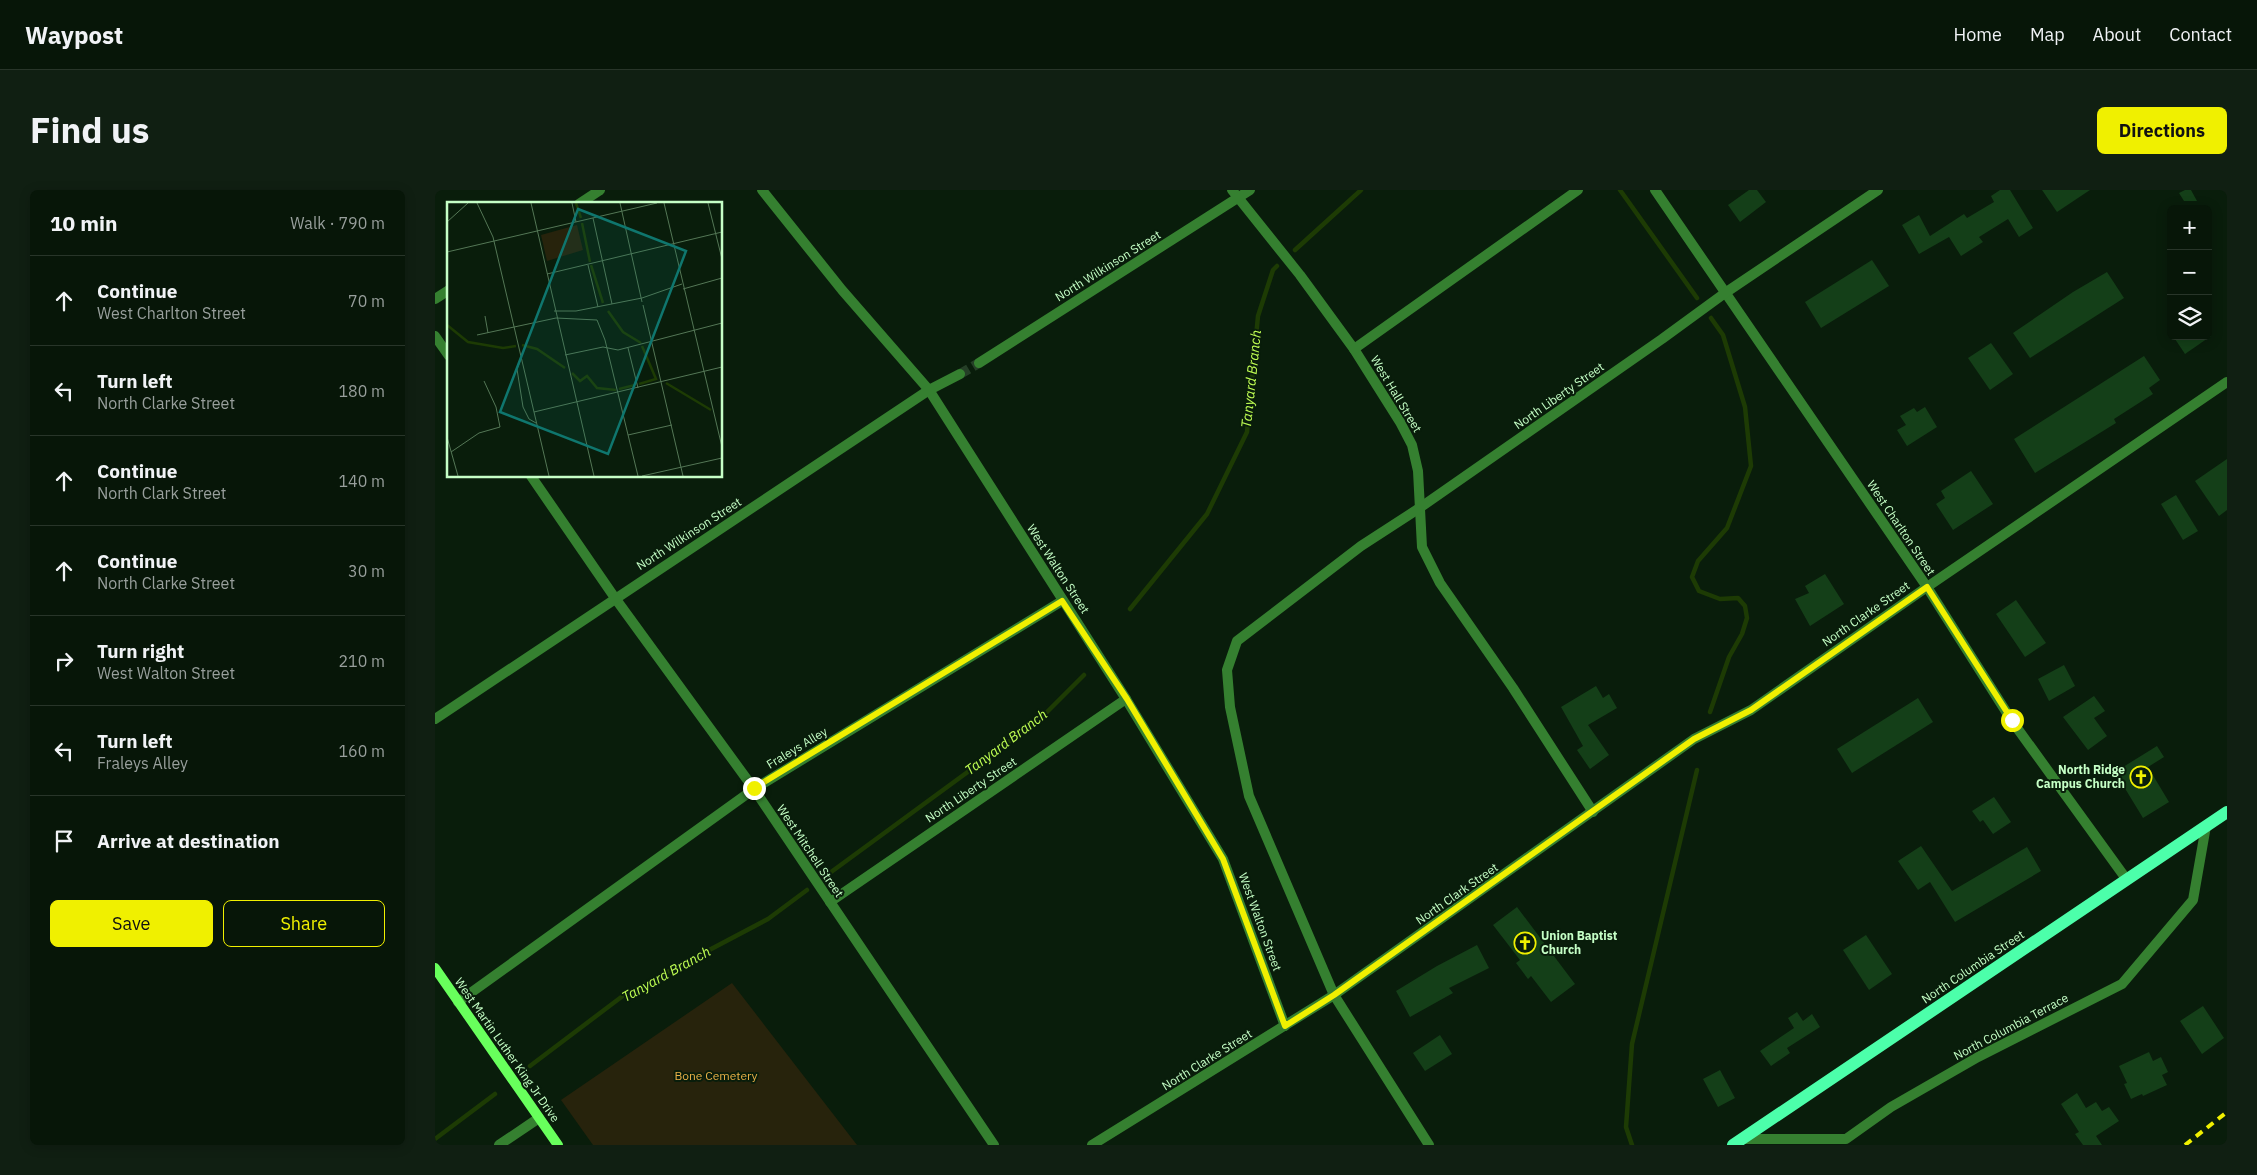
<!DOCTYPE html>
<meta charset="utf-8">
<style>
:root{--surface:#071608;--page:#101f12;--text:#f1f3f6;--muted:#989f9c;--line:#283529;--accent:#f0f000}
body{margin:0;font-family:"IBM Plex Sans",sans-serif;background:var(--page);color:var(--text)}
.controls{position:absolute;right:15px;top:15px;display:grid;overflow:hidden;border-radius:8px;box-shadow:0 2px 12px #0003}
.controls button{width:45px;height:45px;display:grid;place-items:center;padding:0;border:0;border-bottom:1px solid var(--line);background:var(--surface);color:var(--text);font:25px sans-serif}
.stop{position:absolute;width:15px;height:15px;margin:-11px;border:4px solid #f0f000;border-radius:50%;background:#fff}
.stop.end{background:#f0f000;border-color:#fff;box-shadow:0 1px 5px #0008}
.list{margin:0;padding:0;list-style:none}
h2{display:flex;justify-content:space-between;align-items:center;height:65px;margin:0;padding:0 20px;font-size:21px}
h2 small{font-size:16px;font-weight:400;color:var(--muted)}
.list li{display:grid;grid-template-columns:32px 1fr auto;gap:15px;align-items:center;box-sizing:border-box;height:90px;padding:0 20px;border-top:1px solid var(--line)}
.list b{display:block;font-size:19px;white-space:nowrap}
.list p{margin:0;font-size:16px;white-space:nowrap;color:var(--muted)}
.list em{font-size:16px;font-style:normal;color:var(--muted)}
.actions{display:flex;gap:10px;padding:15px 20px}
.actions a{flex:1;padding:11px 0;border:1px solid var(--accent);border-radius:8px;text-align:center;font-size:18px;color:var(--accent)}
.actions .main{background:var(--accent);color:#111}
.icon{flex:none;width:28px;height:28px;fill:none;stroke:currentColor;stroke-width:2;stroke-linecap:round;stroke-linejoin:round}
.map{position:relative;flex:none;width:1792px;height:955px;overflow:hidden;border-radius:8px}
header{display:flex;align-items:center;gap:30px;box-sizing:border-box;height:70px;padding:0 25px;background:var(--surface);border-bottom:1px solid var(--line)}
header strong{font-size:24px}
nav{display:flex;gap:28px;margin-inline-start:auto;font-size:18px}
.intro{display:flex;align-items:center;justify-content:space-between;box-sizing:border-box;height:120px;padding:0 30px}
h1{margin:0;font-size:35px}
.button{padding:12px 22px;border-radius:8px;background:var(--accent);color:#111;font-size:18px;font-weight:700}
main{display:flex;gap:30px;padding:0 30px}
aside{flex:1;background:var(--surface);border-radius:8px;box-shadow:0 2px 12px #0003}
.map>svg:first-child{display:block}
.green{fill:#27230c}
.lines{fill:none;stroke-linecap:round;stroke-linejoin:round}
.stream{stroke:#1d3b04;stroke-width:4.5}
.building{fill:#143f18}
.minor-tunnel{stroke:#253f27;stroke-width:10;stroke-dasharray:10 5;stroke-linecap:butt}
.minor{stroke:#358030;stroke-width:10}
.secondary{stroke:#68ff5c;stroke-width:10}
.primary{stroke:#4cffaa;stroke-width:12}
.rail{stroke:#f0f000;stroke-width:4;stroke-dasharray:8 6;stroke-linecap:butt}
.route{stroke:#f0f000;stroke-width:6}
.labels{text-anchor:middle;stroke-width:4;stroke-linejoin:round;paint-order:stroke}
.street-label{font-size:12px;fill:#c5ffc6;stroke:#091d0b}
.poi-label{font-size:12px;font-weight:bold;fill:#c5ffc6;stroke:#091d0b;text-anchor:end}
.park-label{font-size:12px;fill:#e9b047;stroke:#091d0b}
.water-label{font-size:14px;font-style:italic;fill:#c0ff53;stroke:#091d0b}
.inset-river{fill:none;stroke:#1d3b04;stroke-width:2.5}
.inset-road{fill:none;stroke:#547756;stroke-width:1}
.view{fill:#0f766e;fill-opacity:0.15;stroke:#0f766e;stroke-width:2.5}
.inset-edge{fill:none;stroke:#c5ffc6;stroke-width:2.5}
</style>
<header>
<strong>Waypost</strong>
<nav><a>Home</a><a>Map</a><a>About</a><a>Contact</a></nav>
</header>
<div class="intro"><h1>Find us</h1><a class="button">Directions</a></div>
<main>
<aside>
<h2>10 min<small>Walk · 790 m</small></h2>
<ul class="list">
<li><svg class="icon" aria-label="ahead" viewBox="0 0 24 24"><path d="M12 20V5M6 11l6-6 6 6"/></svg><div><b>Continue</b><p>West Charlton Street</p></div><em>70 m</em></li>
<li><svg class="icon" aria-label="left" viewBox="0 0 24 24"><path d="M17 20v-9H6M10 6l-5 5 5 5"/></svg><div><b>Turn left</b><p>North Clarke Street</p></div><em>180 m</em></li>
<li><svg class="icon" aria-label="ahead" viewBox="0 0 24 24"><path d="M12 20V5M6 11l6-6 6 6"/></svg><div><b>Continue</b><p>North Clark Street</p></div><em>140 m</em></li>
<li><svg class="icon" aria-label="ahead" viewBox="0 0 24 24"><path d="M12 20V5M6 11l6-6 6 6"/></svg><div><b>Continue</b><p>North Clarke Street</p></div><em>30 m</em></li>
<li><svg class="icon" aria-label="right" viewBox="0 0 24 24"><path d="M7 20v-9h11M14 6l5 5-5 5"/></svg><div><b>Turn right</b><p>West Walton Street</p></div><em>210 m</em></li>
<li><svg class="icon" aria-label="left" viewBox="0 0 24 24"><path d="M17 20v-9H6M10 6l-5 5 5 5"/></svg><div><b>Turn left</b><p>Fraleys Alley</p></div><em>160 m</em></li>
<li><svg class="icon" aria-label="arrive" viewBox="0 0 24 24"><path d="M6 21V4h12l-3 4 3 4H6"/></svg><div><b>Arrive at destination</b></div></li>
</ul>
<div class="actions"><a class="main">Save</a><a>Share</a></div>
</aside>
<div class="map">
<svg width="1792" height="955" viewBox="0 0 1792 955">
<rect width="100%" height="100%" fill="#091d0b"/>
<polygon class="green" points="297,793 422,955 158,955 126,910"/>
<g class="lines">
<g class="stream">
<polyline points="1185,0 1262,108"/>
<polyline points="860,60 926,0"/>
<polyline points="695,419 772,324 812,242 823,126 838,80 842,76"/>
<polyline points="1275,522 1294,467 1307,444 1312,428 1310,416 1303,408 1285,409 1264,401 1257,387 1263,371 1292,338 1316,276 1310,217 1288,145 1276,128"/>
<polyline points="392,685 605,529 649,485"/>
<polyline points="95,876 189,805 333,729 372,700"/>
<polyline points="0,949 60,904"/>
<polyline points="1197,955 1191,937 1197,854 1262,580"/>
</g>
</g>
<g class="building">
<polygon points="1314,0 1322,0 1331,12 1305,32 1293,15"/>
<polygon points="1565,0 1575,0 1598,38 1584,47 1573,29 1544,47 1548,52 1526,66 1514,47 1484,64 1467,35 1484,25 1495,46 1529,24 1532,28 1559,12 1556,6"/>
<polygon points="1607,0 1655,0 1622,22"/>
<polygon points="1750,0 1756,0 1762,11 1749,11 1744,3"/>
<polygon points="1437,70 1454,96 1386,138 1370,112"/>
<polygon points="1672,82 1689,108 1595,168 1578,143 1638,102"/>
<polygon points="1738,146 1776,146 1750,164"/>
<polygon points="1556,153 1578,184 1555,200 1533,168"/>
<polygon points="1709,166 1725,190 1714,198 1718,204 1679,229 1681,233 1600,283 1579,249"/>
<polygon points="1490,217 1502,237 1472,256 1462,240 1471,235 1465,226 1479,218 1482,222"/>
<polygon points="1792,269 1792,320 1784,326 1760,291"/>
<polygon points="1536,281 1558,314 1518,340 1501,314 1510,308 1506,301"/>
<polygon points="1741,305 1763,341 1748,350 1726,314"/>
<polygon points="1390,384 1409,414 1375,436 1360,409 1374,403 1370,396"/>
<polygon points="1581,410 1611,453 1590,467 1561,424"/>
<polygon points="1629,475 1640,496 1614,511 1603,489"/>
<polygon points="1161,496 1168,508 1174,504 1182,518 1153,535 1174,565 1155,579 1142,560 1148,556 1126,517"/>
<polygon points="1659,506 1670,521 1659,528 1672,546 1653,560 1628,527"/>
<polygon points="1483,508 1498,532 1417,583 1402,559"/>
<polygon points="1722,556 1729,567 1713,577 1734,612 1708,628 1680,582"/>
<polygon points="1559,607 1576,632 1558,644 1548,630 1545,632 1537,621"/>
<polygon points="1486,656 1517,701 1592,657 1606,681 1520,732 1495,692 1483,700 1463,671"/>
<polygon points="1082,717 1140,794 1116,812 1096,786 1093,789 1081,773 1085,770 1058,735"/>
<polygon points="1431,745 1457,784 1434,800 1408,760"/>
<polygon points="1042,755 1054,778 1014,798 1018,803 975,827 961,801 1002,776"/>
<polygon points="1768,816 1789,848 1767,864 1745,831"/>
<polygon points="1362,822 1368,831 1377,824 1385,837 1352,858 1355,863 1336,876 1325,861 1359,838 1353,828"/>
<polygon points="1005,845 1017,864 990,881 978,863"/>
<polygon points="1714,862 1718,871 1726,867 1733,882 1727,885 1732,895 1708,906 1707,904 1696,909 1689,894 1692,893 1684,876"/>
<polygon points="1285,880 1300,908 1283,917 1268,889"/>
<polygon points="1642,903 1651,918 1661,912 1667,921 1674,917 1684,931 1661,946 1667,955 1648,955 1640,944 1644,942 1626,914"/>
</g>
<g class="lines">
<polyline class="minor-tunnel" points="525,184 544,173"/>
<g class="minor">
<polyline points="327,0 407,100 494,200 691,509 788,669 850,836"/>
<polyline points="797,0 865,85 919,159 965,232 977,255 983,281 987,357 1005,393 1078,498 1158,622"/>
<polyline points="1220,0 1492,397 1577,531 1692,690"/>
<polyline points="144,14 165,0"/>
<polyline points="0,109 14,100"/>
<polyline points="0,146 14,166"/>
<polyline points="919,159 1143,0"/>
<polyline points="544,173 815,0"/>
<polyline points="96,286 180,408 319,599 559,955"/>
<polyline points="0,529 494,200 525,184"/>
<polyline points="395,712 691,509"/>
<polyline points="23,812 319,599 627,411"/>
<polyline points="1307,949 1411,949 1456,917 1543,867 1687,794 1758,710 1771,636"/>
<polyline points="64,955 104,928"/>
<polyline points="657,955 899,805 1259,549 1316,520 1492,397 1792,192"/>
<polyline points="994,955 899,805 814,606 795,517 792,480 802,451 926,356 983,319 1227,149 1290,103 1443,0"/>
</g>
<polyline class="secondary" points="0,778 123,955"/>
<polyline class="primary" points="1298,955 1792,622"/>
<polyline class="rail" points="1750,955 1792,922"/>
</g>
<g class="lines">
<polyline class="route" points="319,598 627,411 692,509 788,669 850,836 899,805 1259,549 1316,520 1492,397 1577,530"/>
</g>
<defs>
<g id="church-ring" transform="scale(1.125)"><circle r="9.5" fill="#091d0b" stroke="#f0f000" stroke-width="1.5"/><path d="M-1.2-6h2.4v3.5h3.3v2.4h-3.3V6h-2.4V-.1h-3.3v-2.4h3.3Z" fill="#f0f000"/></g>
</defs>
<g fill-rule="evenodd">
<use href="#church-ring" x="1706" y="587"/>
<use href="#church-ring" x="1090" y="753"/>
</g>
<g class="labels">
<g class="street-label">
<text transform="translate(673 76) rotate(-32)" y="4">North Wilkinson Street</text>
<text transform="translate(961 204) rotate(59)" y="4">West Hall Street</text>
<text transform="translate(1124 206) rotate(-35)" y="4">North Liberty Street</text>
<text transform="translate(1466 338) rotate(56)" y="4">West Charlton Street</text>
<text transform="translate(254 344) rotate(-33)" y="4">North Wilkinson Street</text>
<text transform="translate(623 379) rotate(57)" y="4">West Walton Street</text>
<text transform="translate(1431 424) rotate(-35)" y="4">North Clarke Street</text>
<text transform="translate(362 558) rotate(-31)" y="4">Fraleys Alley</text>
<text transform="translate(536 600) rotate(-34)" y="4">North Liberty Street</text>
<text transform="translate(375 661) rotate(56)" y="4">West Mitchell Street</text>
<text transform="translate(1022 704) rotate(-35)" y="4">North Clark Street</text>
<text transform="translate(825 732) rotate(70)" y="4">West Walton Street</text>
<text transform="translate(1538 777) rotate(-34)" y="4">North Columbia Street</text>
<text transform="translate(1576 837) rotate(-28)" y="4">North Columbia Terrace</text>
<text transform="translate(72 860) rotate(55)" y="4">West Martin Luther King Jr Drive</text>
<text transform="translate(772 870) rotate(-32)" y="4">North Clarke Street</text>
</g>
<g class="poi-label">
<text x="1690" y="584">North Ridge<tspan x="1690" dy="14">Campus Church</tspan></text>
<text x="1106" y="750" text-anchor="start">Union Baptist<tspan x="1106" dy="14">Church</tspan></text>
</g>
<g class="park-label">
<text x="281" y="890">Bone Cemetery</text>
</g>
<g class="water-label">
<text transform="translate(816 189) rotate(-84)" y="5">Tanyard Branch</text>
<text transform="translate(571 552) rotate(-37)" y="5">Tanyard Branch</text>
<text transform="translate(231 784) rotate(-29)" y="5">Tanyard Branch</text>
</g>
</g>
<g transform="translate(12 12)">
<rect width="275" height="275" fill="#091d0b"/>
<path d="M130 23 136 48 100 59 94 33Z" fill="#27230c"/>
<path class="inset-river" d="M129 1 134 16M135 21 143 60M144 63 156 101M161 109 176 130 194 141M0 123 21 140 56 146 69 144M75 143 90 147 118 166M125 171 133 179 140 174 150 186 169 188M219 181 264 208M192 182 209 177 195 144M172 187 188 183"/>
<path class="inset-road" d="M30 1 46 35 102 274M84 1 147 274M125 1 129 20M173 1 195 100M217 1 275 245M261 1 275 57M146 16 165 102M0 20 21 1M0 50 210 1M141 63 151 105M100 72 275 30M236 87 275 76M196 103 236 274M107 109H129L195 96 235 82M38 114 41 131M30 133 109 116 150 118 158 138 191 274M181 146 191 186M118 153 156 145 171 148 275 121M74 157 70 167 76 205 82 217 89 221M87 210 275 165M181 233 225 223M0 235 11 274M4 250 32 231 53 225 49 205 37 179M195 274 275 256"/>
<path class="view" d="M131 7 239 49 161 252 53 210Z"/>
<rect width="275" height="275" class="inset-edge"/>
</g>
</svg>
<div class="controls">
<button>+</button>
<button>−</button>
<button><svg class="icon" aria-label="layers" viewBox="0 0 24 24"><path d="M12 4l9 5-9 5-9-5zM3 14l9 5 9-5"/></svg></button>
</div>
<div class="stop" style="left:1577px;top:530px"></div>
<div class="stop end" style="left:319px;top:598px"></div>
</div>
</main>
